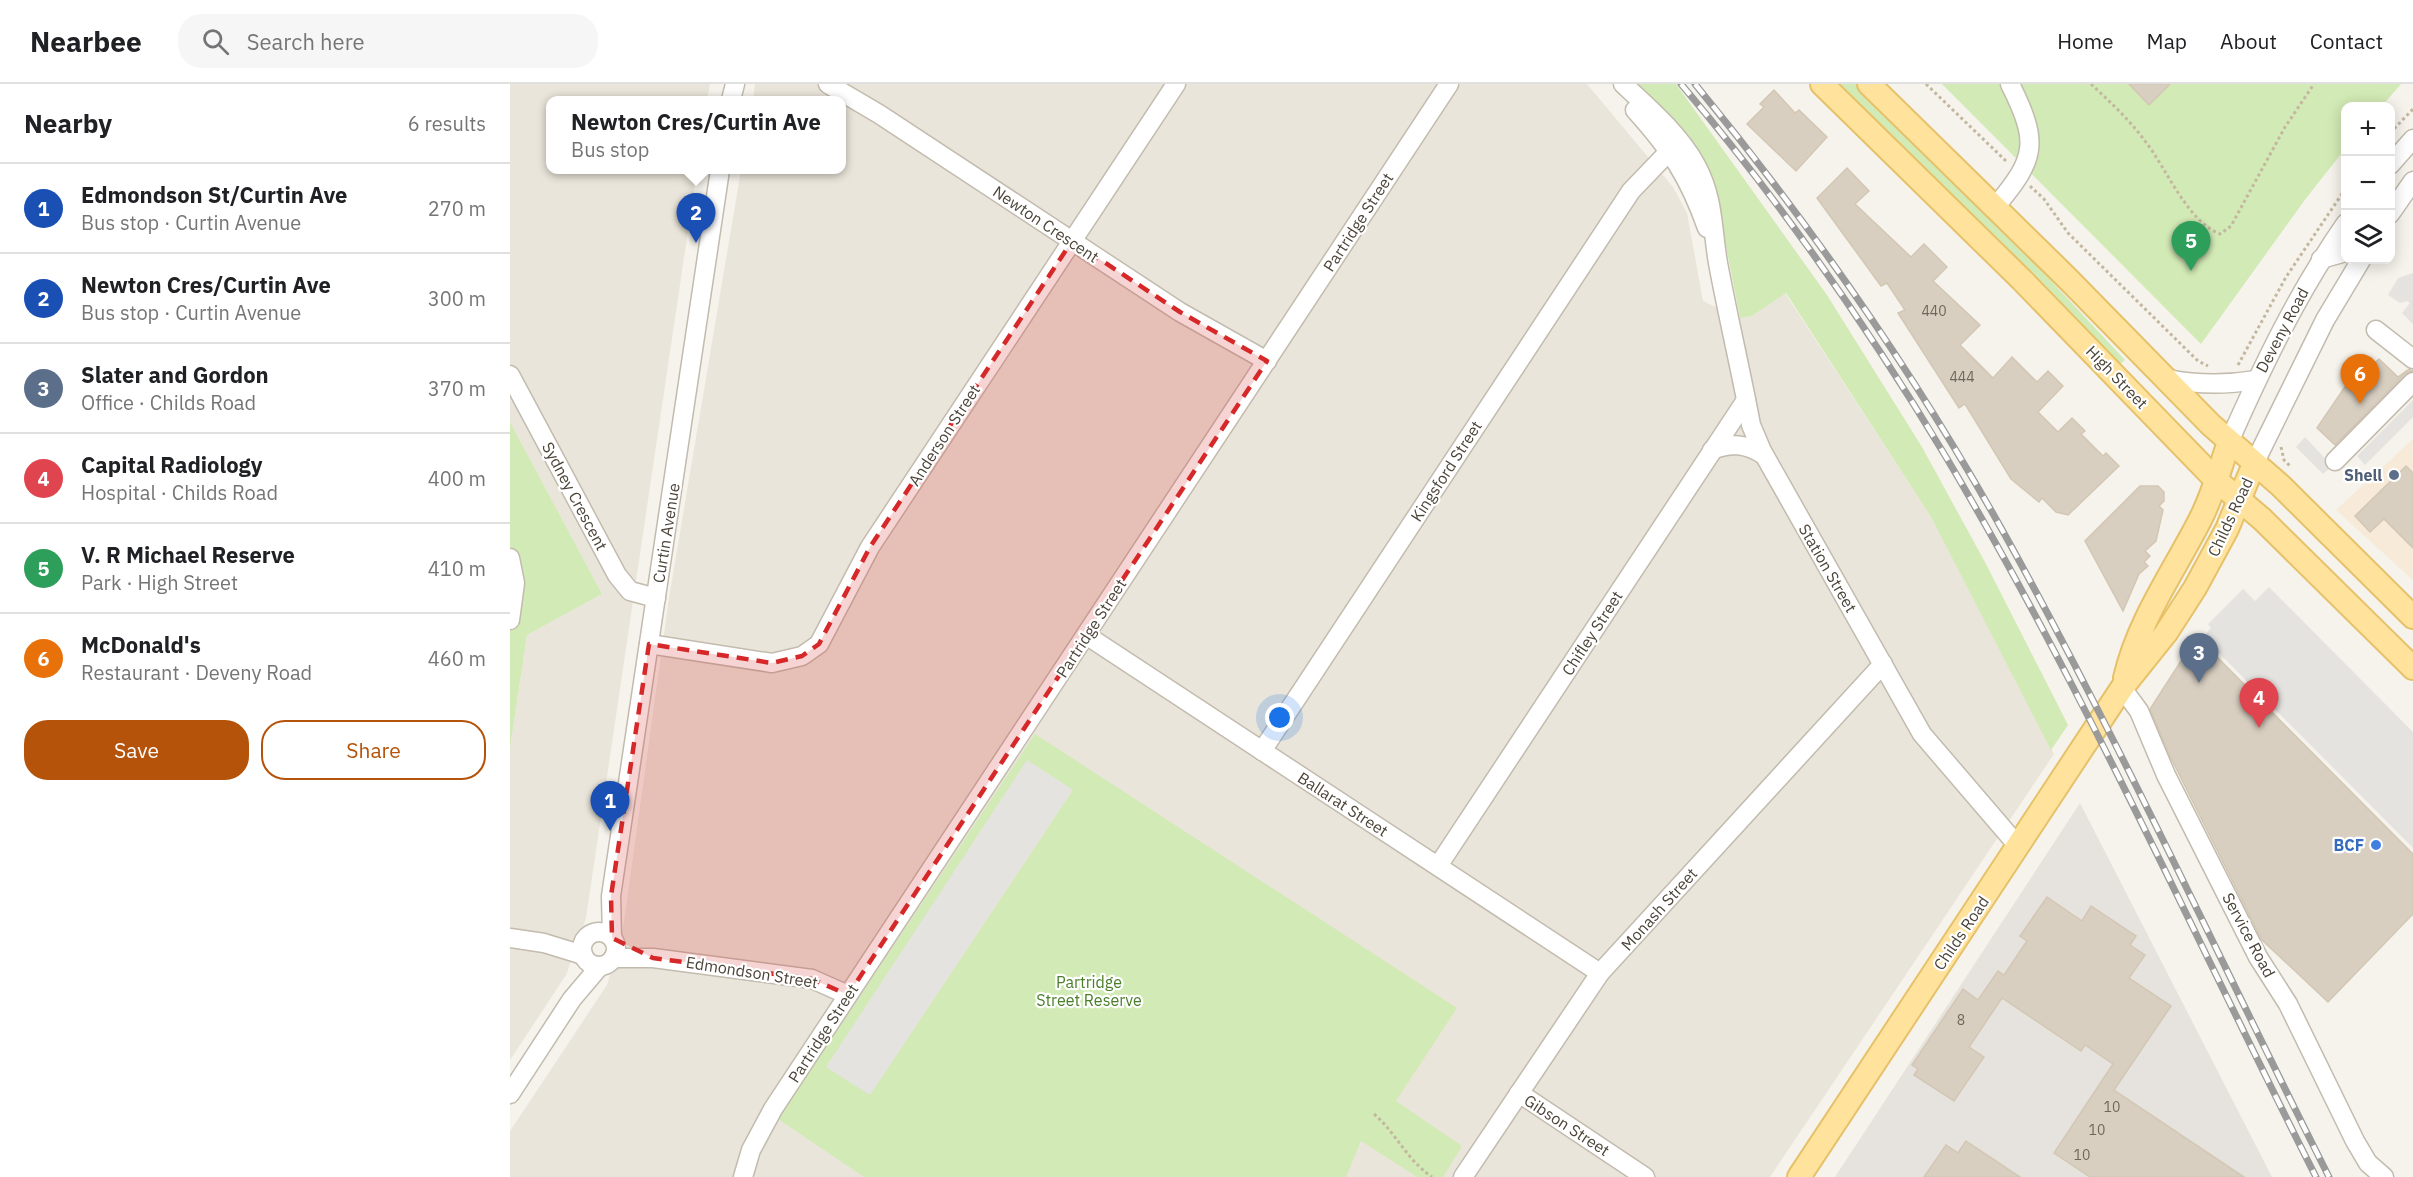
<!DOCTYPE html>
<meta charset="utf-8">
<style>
:root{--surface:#fff;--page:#f6f6f6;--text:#202124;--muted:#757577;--line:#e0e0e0;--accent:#b45309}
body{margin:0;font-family:"IBM Plex Sans",sans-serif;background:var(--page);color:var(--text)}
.controls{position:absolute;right:18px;top:18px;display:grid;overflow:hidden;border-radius:12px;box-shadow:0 3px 15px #0003}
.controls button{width:54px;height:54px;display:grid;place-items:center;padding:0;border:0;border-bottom:2px solid var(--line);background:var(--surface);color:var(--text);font:30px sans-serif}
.you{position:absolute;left:770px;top:634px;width:21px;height:21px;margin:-15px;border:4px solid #fff;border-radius:50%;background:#1a73e8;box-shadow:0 0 0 9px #1a73e833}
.badge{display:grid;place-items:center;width:39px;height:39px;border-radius:50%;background:var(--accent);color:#fff;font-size:20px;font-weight:700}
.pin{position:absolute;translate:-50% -50px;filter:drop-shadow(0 2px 3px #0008)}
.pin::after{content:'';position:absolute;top:32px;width:21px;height:18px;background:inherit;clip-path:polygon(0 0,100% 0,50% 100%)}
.popup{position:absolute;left:36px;top:12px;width:300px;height:78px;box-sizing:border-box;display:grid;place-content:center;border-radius:12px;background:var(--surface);filter:drop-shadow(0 2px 4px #0005);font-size:20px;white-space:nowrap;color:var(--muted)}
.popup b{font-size:22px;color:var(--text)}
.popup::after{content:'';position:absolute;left:50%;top:100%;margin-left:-12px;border:12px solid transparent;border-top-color:var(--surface)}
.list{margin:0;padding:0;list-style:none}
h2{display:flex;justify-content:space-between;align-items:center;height:78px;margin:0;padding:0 24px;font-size:26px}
h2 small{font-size:20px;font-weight:400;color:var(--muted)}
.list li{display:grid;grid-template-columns:39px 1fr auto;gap:18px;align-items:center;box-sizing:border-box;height:90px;padding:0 24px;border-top:2px solid var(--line)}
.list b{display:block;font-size:22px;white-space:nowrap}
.list p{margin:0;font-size:20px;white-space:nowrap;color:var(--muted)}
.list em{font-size:20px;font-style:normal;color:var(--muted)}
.actions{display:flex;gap:12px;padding:18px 24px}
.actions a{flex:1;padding:14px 0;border:2px solid var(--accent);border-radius:24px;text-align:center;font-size:21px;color:var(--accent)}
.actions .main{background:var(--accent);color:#fff}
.icon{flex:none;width:33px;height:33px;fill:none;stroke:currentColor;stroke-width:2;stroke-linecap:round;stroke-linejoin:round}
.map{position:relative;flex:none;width:1903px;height:1093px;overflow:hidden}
header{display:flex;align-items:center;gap:36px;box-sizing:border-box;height:84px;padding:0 30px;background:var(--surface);border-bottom:2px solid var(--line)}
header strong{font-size:28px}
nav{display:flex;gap:33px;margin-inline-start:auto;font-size:21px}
.search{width:420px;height:54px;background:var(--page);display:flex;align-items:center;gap:15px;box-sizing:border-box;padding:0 21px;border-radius:24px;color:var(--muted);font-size:22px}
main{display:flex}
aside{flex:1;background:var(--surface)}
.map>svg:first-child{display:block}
.residential{fill:#eae5da}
.commercial{fill:#f7ead8}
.industrial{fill:#e6e2dd}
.green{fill:#d2eab5}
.parking{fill:#e5e3e0}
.building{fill:#d8cfc1;stroke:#d3c7b4;stroke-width:1.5}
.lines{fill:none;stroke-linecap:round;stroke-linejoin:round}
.minor-casing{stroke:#c2bbae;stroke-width:21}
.major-casing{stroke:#e6c16a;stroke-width:26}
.path{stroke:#c4b79f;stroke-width:3;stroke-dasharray:3 3;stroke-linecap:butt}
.minor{stroke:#fff;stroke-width:18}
.major{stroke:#ffe39c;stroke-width:22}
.rail-casing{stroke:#9a9a9a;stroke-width:7}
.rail{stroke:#fff;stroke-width:4.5;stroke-dasharray:14;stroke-linecap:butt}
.marked{fill:#d62828;fill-opacity:0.2;stroke:#d62828;stroke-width:4.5;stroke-dasharray:12 8;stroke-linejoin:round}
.service-dot{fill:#5c6f8a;stroke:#fff;stroke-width:2}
.shop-dot{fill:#3f7fe0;stroke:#fff;stroke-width:2}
.labels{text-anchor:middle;stroke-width:4.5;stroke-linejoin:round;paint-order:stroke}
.number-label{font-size:14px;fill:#6e675b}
.street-label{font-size:16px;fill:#4b4439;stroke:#fff}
.service-label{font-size:16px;font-weight:bold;fill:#4e5e75;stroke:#fff;text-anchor:end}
.shop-label{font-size:16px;font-weight:bold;fill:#366cbe;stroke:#fff;text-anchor:end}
.park-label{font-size:16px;fill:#4a7f2a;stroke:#fff}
</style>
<header>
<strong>Nearbee</strong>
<div class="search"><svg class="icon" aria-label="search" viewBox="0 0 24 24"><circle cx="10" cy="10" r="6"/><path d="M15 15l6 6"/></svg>Search here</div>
<nav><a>Home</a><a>Map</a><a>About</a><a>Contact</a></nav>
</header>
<main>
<aside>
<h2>Nearby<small>6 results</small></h2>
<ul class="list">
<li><span class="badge" style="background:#1a4fb4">1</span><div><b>Edmondson St/Curtin Ave</b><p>Bus stop · Curtin Avenue</p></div><em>270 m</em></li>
<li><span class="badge" style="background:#1a4fb4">2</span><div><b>Newton Cres/Curtin Ave</b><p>Bus stop · Curtin Avenue</p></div><em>300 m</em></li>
<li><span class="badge" style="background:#5c6f8a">3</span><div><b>Slater and Gordon</b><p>Office · Childs Road</p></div><em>370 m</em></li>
<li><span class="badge" style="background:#e0444e">4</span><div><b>Capital Radiology</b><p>Hospital · Childs Road</p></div><em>400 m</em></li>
<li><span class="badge" style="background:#2e9e5b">5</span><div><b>V. R Michael Reserve</b><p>Park · High Street</p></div><em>410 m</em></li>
<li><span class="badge" style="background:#e8710a">6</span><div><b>McDonald's</b><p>Restaurant · Deveny Road</p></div><em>460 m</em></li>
</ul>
<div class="actions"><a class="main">Save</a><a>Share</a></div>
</aside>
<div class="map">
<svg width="1903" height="1093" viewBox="0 0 1903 1093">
<rect width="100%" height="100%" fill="#f6f3ec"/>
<g class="residential">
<polygon points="0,0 200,0 197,16 40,16 40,86 187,86 76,834 56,891 0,976 0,664 17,551 92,510 0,338"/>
<polygon points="245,0 1077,0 1163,103 1177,129 1193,217 1230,234 1242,232 1275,209 1421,433 1544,670 1260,1093 0,1093 0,1047 97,901 113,845 159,514 231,86 332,86 332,16 243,16"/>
</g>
<polygon class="commercial" points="1903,355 1903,496 1826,426"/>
<polygon class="industrial" points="1570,719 1762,1093 1325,1093"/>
<g class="green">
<polygon points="1122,0 1166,0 1317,211 1412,363 1476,480 1558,641 1541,666 1421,433 1276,209 1242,232 1230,234 1209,127"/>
<polygon points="1324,0 1347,0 1478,129 1615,276 1609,281"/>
<polygon points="1432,0 1891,0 1872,22 1836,22 1835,65 1797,113 1691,260"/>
<polygon points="0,338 92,510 17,551 0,664"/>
<polygon points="525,650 947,924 886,1017 952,1062 933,1093 907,1093 851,1057 836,1093 354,1093 268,1035"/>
</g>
<g class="parking">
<polygon points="1903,189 1903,240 1892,229 1900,219 1897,217 1890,219 1878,211 1888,194"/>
<polygon points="1903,316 1903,333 1855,381 1847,372"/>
<polygon points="1795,353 1822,382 1813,390 1786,363"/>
<polygon points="1759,503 1903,648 1903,764 1693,553 1701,544 1698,540 1733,505 1745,517"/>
<polygon points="517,676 563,706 360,1011 316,983"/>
</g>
<g class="building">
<polygon points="1619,0 1660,0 1639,21"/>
<polygon points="1264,6 1285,29 1289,26 1317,53 1286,87 1237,40 1254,23 1250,20"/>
<polygon points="1337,84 1359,107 1345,120 1401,173 1414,160 1437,183 1423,197 1470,241 1450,261 1483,294 1502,273 1527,298 1538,287 1553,302 1528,328 1548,348 1562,334 1575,347 1571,350 1593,372 1596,369 1609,382 1558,431 1546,428 1532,414 1529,418 1501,395 1455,320 1449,324 1388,229 1395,226 1377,199 1371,202 1307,114"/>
<polygon points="1869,275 1888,293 1899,285 1903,287 1895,290 1825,361 1807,344 1845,288 1853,290"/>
<polygon points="1896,382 1903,389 1903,464 1874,435 1860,448 1845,432"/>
<polygon points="1630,402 1648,402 1654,408 1654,417 1649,422 1653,426 1646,457 1635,467 1640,472 1634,478 1638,482 1629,490 1613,527 1575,457"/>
<polygon points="1707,573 1903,770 1903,830 1818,918 1752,856 1660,672 1640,625 1671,577"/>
<polygon points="1537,813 1572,837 1581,822 1626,852 1620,861 1635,871 1619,894 1661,922 1604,1006 1734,1093 1580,1093 1544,1069 1603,980 1575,961 1571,967 1492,914 1459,963 1474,973 1444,1017 1404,991 1408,985 1402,981 1453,905 1468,916 1488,887 1494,891 1517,857 1510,852"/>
<polygon points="1456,1057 1510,1093 1414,1093 1436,1061 1448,1069"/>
</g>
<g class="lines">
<g class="minor-casing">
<g id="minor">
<polyline points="318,0 369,30 670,228 757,277"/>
<path d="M1113 0C1139 24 1169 50 1186 81 1204 114 1202 144 1208 179 1218 233 1231 287 1241 341L1252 367 1412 650 1508 762"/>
<polyline points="221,16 225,0"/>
<path d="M1125 26C1161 66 1179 93 1197 144"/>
<polyline points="1880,81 1903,55"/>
<path d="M1485 123C1527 74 1529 58 1500 0"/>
<polyline points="1880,130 1903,97"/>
<polyline points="1811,175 1836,168"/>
<polyline points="1866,246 1903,275"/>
<polyline points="0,291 107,491 120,507 146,514"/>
<path d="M1658 295C1688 301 1716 301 1746 296"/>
<path d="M1719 358C1753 281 1788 208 1836 139"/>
<path d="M1202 366C1222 358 1236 360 1254 371"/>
<polyline points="1825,377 1903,298"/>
<polyline points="1744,380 1815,236 1851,176"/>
<polyline points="0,474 5,499 0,536"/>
<polyline points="576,551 1090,889"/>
<polyline points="139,560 262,579 292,572 309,560 360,463 666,0"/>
<polyline points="1612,604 1629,627 1656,691 1748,873 1778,920 1845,1057 1858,1079 1874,1093"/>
<polyline points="752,667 1121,107 1169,57"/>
<polyline points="928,782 1236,316"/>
<circle cx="89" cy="865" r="17"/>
<polyline points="0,854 34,859 73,871"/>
<polyline points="102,854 101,812 210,86"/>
<polyline points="103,874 143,874 302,895 338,911"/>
<polyline points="1009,1009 1135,1093"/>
<polyline points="0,1010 62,915 90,882"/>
<polyline points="233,1093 241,1066 263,1025 939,0"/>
<polyline points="953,1093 1090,889 1373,580"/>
</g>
</g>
<g class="major-casing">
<g id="major">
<polyline points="1312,0 1512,196 1706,396 1752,435 1903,584"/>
<polyline points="1359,0 1558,195 1701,341 1771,402 1903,533"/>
<path d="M1615 594C1628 537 1664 487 1690 436 1703 411 1710 384 1719 358"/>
<polyline points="1289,1093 1612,604 1656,549 1685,504 1717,445 1744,380"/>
</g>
</g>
<g class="path">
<polyline points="1416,0 1497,78"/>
<path d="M1581 0C1600 18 1619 35 1635 57 1657 85 1677 137 1710 150L1721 142 1775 43 1804 0"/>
<polyline points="1880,49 1903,25"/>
<polyline points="1520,102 1534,115 1558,149 1688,277 1698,282"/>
<polyline points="1728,281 1776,193 1836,104"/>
<polyline points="1771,363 1774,376 1781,383"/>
<path d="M864 1030C887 1050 896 1075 922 1093"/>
</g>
<use href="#minor" class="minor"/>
<use href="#major" class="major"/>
<g class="rail-casing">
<g id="rail">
<path d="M1171 0C1269 116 1358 243 1436 373 1574 605 1684 852 1806 1093"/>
<path d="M1185 0C1301 141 1406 291 1495 451 1611 660 1711 879 1819 1093"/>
</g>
</g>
<use href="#rail" class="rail"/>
</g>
<path class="marked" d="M562 157 670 228 757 277 338 911 302 895 143 874 102 854 101 812 139 560 262 579 292 572 309 560 360 463Z"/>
<circle class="service-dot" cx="1884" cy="391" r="6"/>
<circle class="shop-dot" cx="1866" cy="761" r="6"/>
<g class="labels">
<g class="number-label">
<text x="1424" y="232">440</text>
<text x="1452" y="298">444</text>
<text x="1451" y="941">8</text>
<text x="1602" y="1028">10</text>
<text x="1587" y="1051">10</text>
<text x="1572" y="1076">10</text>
</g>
<g class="street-label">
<text transform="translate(848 138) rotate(-57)" y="6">Partridge Street</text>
<text transform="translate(536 140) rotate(34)" y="6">Newton Crescent</text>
<text transform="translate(1772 246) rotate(-62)" y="6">Deveny Road</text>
<text transform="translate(1607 293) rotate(46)" y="6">High Street</text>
<text transform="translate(434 351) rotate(-57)" y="6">Anderson Street</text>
<text transform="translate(936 387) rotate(-57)" y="6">Kingsford Street</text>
<text transform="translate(65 412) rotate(62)" y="6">Sydney Crescent</text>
<text transform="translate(1720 433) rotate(-65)" y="6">Childs Road</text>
<text transform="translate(156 449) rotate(-81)" y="6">Curtin Avenue</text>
<text transform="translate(1318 484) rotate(60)" y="6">Station Street</text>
<text transform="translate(581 544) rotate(-57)" y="6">Partridge Street</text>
<text transform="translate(1082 549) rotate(-57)" y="6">Chifley Street</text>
<text transform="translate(833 720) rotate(33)" y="6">Ballarat Street</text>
<text transform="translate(1149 825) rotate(-48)" y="6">Monash Street</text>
<text transform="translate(1451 849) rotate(-56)" y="6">Childs Road</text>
<text transform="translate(1739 851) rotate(62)" y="6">Service Road</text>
<text transform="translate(242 888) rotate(9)" y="6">Edmondson Street</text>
<text transform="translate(313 949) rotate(-57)" y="6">Partridge Street</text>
<text transform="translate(1057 1041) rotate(33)" y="6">Gibson Street</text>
</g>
<g class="service-label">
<text x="1872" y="397">Shell</text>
</g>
<g class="shop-label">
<text x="1854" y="767">BCF</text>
</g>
<g class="park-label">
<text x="579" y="904">Partridge<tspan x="579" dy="18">Street Reserve</tspan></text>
</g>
</g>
</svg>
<div class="controls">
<button>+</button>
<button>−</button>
<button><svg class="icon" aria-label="layers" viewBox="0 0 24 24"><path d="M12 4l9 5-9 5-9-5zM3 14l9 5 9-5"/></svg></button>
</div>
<div class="you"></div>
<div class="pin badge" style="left:100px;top:747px;background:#1a4fb4">1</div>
<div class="pin badge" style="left:186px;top:159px;background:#1a4fb4">2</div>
<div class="popup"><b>Newton Cres/Curtin Ave</b>Bus stop</div>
<div class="pin badge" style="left:1689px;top:599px;background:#5c6f8a">3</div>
<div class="pin badge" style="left:1749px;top:644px;background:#e0444e">4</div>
<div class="pin badge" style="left:1681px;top:187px;background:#2e9e5b">5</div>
<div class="pin badge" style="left:1850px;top:320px;background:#e8710a">6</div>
</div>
</main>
